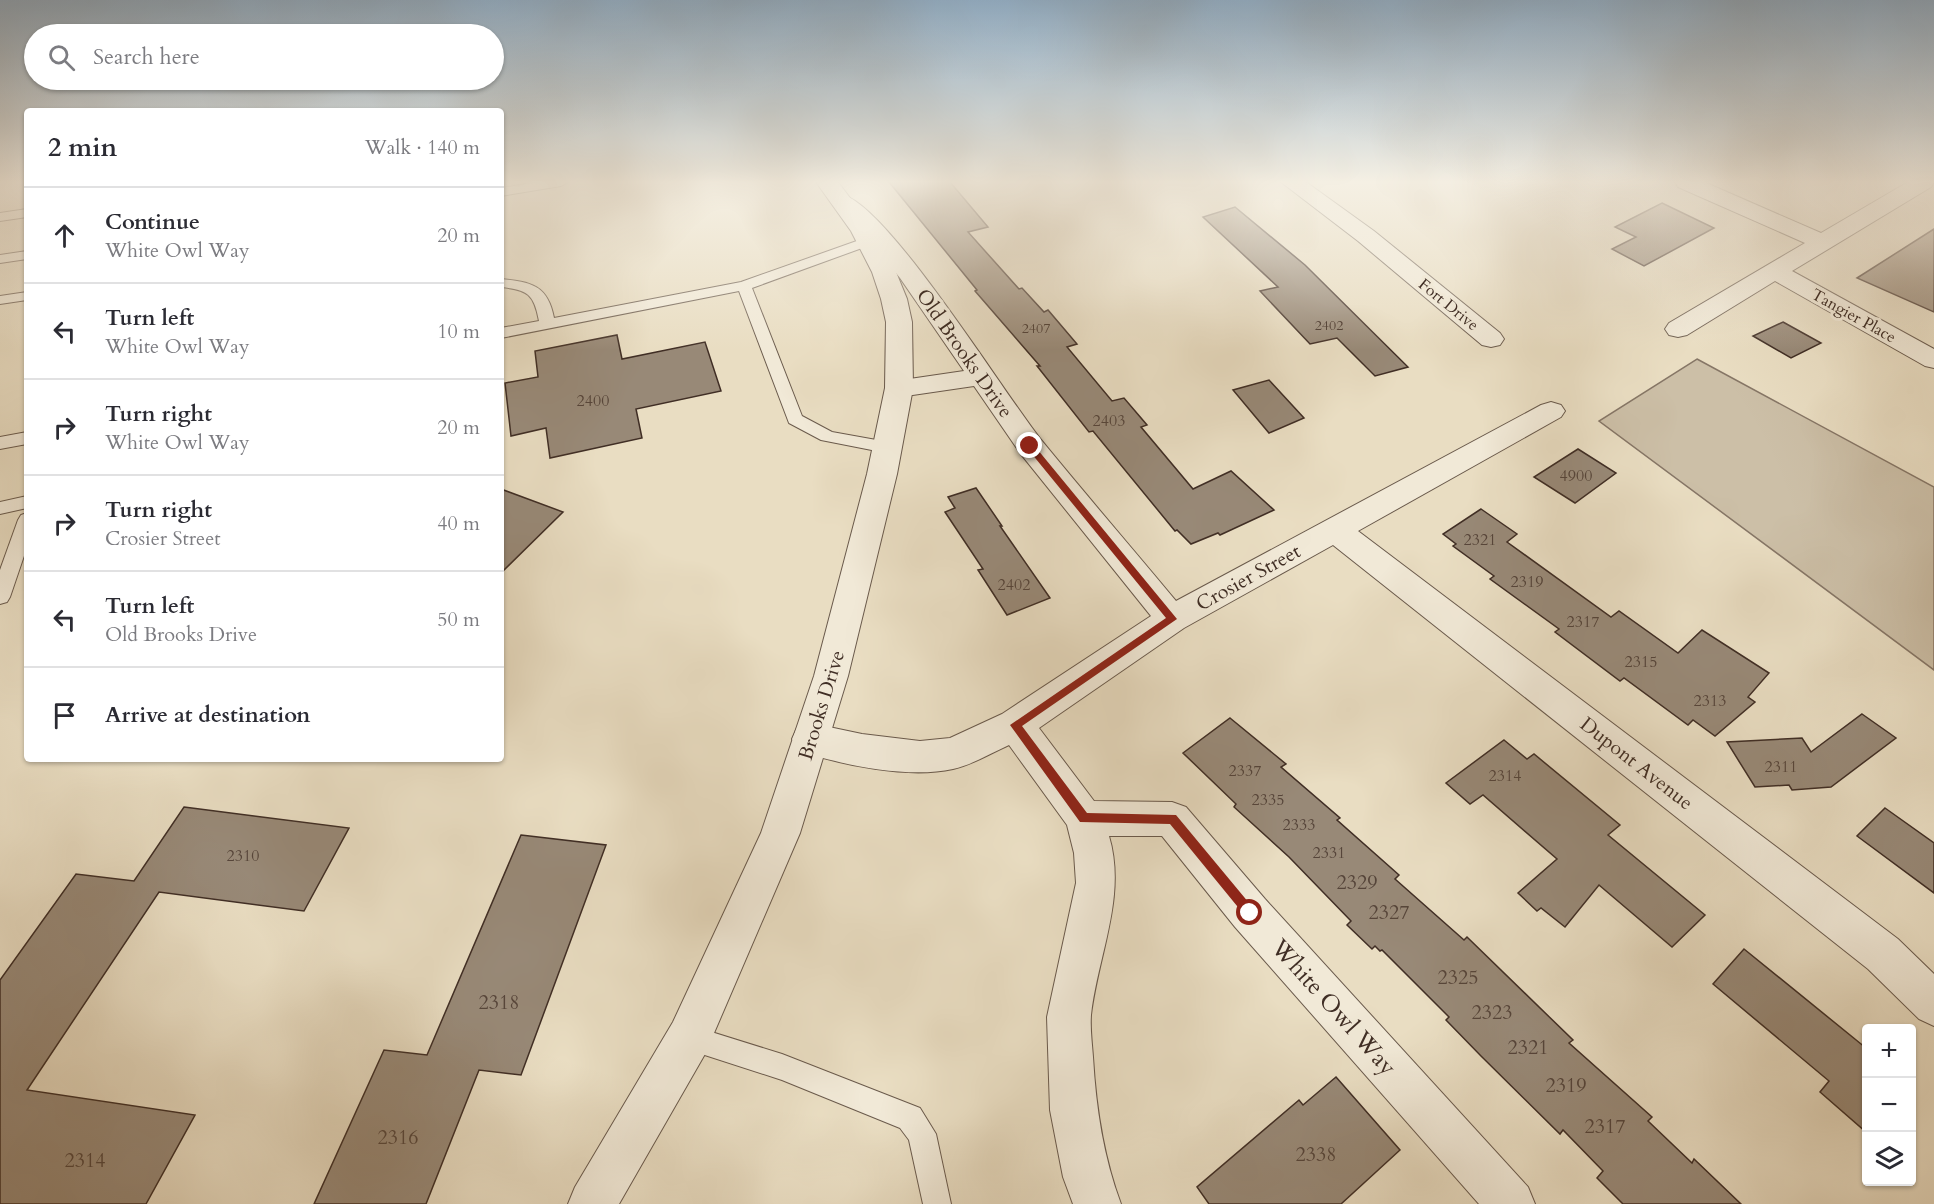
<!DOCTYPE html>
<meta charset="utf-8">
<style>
:root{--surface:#fff;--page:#f7f7f7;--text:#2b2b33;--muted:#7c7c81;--line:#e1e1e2}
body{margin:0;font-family:Cardo,serif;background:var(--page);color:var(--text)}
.controls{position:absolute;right:18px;bottom:18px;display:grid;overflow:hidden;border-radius:6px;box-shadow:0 2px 4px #0004}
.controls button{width:54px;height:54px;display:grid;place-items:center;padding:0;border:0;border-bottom:2px solid var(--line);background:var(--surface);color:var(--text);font:30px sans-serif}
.stop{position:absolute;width:18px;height:18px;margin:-14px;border:4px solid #8f2418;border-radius:50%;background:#fff}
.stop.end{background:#8f2418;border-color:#fff;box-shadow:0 2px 6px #0008}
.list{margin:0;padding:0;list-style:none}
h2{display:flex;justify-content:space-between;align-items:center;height:78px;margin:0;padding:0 24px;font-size:26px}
h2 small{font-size:20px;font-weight:400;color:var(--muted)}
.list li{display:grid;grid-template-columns:39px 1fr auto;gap:18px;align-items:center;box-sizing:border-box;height:96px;padding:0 24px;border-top:2px solid var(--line)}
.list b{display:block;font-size:22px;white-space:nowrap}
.list p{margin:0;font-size:20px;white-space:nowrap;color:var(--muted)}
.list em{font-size:20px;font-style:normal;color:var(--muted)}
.icon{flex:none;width:33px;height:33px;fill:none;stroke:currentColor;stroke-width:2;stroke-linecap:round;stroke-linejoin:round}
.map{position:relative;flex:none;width:1934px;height:1204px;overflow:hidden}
.search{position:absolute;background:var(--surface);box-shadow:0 2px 4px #0004;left:24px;top:24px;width:480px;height:66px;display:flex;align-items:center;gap:15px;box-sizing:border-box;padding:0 21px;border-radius:33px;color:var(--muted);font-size:22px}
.panel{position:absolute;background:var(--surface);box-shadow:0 2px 4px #0004;left:24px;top:108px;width:480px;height:654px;border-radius:6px}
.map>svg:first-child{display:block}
.green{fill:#ccbfa7;stroke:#867666;stroke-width:1.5}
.building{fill:#988977;stroke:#402e25;stroke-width:1.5}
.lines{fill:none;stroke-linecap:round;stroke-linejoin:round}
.service-casing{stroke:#6a5a4c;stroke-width:2}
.minor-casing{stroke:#6a5a4c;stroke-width:2}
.tertiary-casing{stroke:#6a5a4c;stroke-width:2}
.service{fill:#f1e9d7;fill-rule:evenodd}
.minor{fill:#f1e9d7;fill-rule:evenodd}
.tertiary{fill:#f1e9d7;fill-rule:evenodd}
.route{fill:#8f2418}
.labels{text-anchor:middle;stroke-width:6;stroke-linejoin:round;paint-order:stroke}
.far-number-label{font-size:14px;fill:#56453a}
.far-street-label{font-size:16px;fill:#402e25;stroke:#f1e9d7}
.number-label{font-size:16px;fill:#56453a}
.street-label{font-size:20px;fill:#402e25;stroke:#f1e9d7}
.near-number-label{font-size:20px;fill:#56453a}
.near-street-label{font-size:24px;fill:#402e25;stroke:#f1e9d7}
</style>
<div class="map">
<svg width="1934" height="1204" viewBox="0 0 1934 1204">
<rect width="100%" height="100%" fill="#e9ddc2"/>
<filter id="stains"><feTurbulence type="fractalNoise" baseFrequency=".00333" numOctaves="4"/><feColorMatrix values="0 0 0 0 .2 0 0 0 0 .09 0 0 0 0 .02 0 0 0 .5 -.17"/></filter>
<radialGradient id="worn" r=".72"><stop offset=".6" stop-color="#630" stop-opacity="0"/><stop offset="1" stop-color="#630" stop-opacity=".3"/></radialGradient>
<polygon class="green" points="1697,359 1934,487 1934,670 1599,421"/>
<g class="building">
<polygon points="889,182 950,182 988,227 968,232 1019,289 1022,288 1044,312 1048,310 1077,344 1067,347 1112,401 1124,398 1147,425 1141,427 1193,489 1231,471 1274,510 1220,535 1218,533 1191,544 1177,530 1175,531 1093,431 1089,432 1037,366 1040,366 975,291 977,290"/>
<polygon points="1662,203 1714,228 1644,266 1612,249 1636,237 1615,227"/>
<polygon points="1235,207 1305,265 1408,367 1375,376 1337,338 1310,344 1260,291 1278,287 1203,217"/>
<polygon points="1934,229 1934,312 1857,278"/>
<polygon points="1783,322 1821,343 1791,358 1753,336"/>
<polygon points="617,335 622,359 705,342 721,391 636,409 642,438 550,458 546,428 511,436 505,383 538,377 535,351"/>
<polygon points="1269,380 1304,418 1269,433 1233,390"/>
<polygon points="1578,449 1616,473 1575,503 1534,477"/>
<polygon points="976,488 1002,526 1000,526 1050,598 1007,615 978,570 983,569 945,512 955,508 948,497"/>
<polygon points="501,489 563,512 501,573"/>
<polygon points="1481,509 1517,534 1507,542 1611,617 1619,611 1678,653 1702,630 1769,673 1748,697 1755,702 1715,736 1693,720 1688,725 1624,678 1620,681 1555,632 1559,629 1490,579 1494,576 1453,546 1456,544 1443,534"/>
<polygon points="1862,714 1896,738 1831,787 1792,790 1789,785 1755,787 1727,742 1802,738 1811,752"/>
<polygon points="1230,718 1286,764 1281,767 1340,818 1337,820 1399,875 1395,879 1464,940 1467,937 1573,1040 1569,1043 1652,1117 1648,1121 1692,1163 1694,1159 1741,1204 1623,1204 1597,1178 1603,1171 1563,1130 1560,1134 1481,1056 1446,1020 1449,1017 1382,950 1380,951 1375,946 1372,949 1347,925 1351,921 1289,857 1234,807 1236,804 1183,753"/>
<polygon points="1504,740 1527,759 1534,754 1620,825 1608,835 1705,915 1672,947 1599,885 1565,927 1541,908 1537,911 1518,893 1557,859 1483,795 1470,804 1446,783"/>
<polygon points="184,807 349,828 304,911 159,892 27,1090 195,1115 146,1204 0,1204 0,980 76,874 134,881"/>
<polygon points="1885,808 1934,843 1934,893 1857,836"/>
<polygon points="521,835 606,845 521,1075 479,1070 426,1204 314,1204 384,1050 427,1055"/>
<polygon points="1744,949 1866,1048 1866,1132 1820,1092 1829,1081 1713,984"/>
<polygon points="1336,1077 1400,1150 1341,1204 1209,1204 1197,1187 1299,1100 1303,1105"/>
</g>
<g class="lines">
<g class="service-casing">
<g id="service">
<polygon points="539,182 568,182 561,186 501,196 501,188"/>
<polygon points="27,209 27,217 0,221 0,213"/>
<path d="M868 237 875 241 873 244 752 288 802 416 832 432 893 443 896 447 893 451 887 453 821 440 789 423 739 291 501 338V328L539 321C534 294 528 290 501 287V279C531 282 548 285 554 318L741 282Z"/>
<polygon points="27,251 27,259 0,263 0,255"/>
<polygon points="27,292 27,300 0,304 0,296"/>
<polygon points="27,432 27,444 0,449 0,437"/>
<polygon points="27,496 27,508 0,514 0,502"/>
<polygon points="27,513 27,547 10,597 7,602 0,604 0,570 18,520 21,515"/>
<polygon points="689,1025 782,1054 920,1108 936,1134 951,1204 923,1204 909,1140 900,1128 782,1080 680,1047 676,1038 680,1029"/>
</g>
</g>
<g class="minor-casing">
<g id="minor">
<polygon points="1281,182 1306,182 1374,231 1500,333 1504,339 1500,345 1491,347 1482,345 1358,241"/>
<polygon points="1675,182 1704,182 1821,233 1908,182 1934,182 1931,187 1792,271 1934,349 1934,368 1925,366 1775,281 1687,335 1678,337 1669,335 1665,329 1669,323 1805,243 1678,187"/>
<path d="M843 195C889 207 1005 395 1042 441 1086 495 1132 548 1176 601L1541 405 1551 402 1561 405 1565 411 1561 417 1358 531 1898 939 1934 974V1026L1919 1019 1868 969 1333 545 1184 628 1039 728 1094 801 1172 802 1186 807 1265 899 1528 1187 1535 1204H1479L1235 927 1162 836H1109C1127 896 1098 955 1091 1015 1090 1029 1092 1043 1093 1057 1096 1108 1103 1156 1121 1204H1073L1063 1177 1050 1110 1047 1017 1076 883 1074 853 1067 825 1009 745C991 753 972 765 953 769 908 779 841 765 797 750L792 739 797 728 810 723 862 734 920 741 950 738 1002 714 1151 616 1020 453 974 386 899 397 889 394 885 388 889 382 964 371 900 278 868 238 832 202 835 197Z"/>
</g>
</g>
<g class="tertiary-casing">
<polygon id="tertiary" points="816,182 838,182 874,230 896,272 907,299 912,322 913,388 897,474 848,676 800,833 705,1054 619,1204 568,1204 575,1187 673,1022 761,833 814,676 867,474 885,388 886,322 881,299 872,272 851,231"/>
</g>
<use href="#service" class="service"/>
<use href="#minor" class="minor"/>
<use href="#tertiary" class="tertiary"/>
</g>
<linearGradient id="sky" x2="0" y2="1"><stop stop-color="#91adc4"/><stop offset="0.52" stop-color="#f5f0e4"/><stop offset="1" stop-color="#f5f0e4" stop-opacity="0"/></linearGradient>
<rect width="1934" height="350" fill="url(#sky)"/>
<polygon class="route" points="1027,444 1033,444 1177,619 1022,726 1087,813 1176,815 1254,909 1254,917 1246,917 1170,824 1080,822 1010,725 1166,618 1027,448"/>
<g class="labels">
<g class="far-number-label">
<text x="1329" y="330">2402</text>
<text x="1036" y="333">2407</text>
</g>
<g class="far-street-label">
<text transform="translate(1449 304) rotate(39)" y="6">Fort Drive</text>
<text transform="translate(1854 315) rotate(29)" y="6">Tangier Place</text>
</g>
<g class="number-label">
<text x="593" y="406">2400</text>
<text x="1109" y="426">2403</text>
<text x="1576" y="481">4900</text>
<text x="1480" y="545">2321</text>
<text x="1527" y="587">2319</text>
<text x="1014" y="590">2402</text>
<text x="1583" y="627">2317</text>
<text x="1641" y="667">2315</text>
<text x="1710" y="706">2313</text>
<text x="1781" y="772">2311</text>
<text x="1245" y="776">2337</text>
<text x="1505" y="781">2314</text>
<text x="1268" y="805">2335</text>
<text x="1299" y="830">2333</text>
<text x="1329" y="858">2331</text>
<text x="243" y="861">2310</text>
</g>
<g class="street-label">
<text transform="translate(965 353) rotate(55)" y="7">Old Brooks Drive</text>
<text transform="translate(1248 577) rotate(-29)" y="7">Crosier Street</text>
<text transform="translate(821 705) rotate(-73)" y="7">Brooks Drive</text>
<text transform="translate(1637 763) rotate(38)" y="7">Dupont Avenue</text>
</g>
<g class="near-number-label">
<text x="1357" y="889">2329</text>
<text x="1389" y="919">2327</text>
<text x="1458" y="984">2325</text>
<text x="499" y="1009">2318</text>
<text x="1492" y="1019">2323</text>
<text x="1528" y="1054">2321</text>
<text x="1566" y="1092">2319</text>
<text x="1605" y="1133">2317</text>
<text x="398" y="1144">2316</text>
<text x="1316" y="1161">2338</text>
<text x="85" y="1167">2314</text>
</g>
<g class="near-street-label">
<text transform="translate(1334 1007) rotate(48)" y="8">White Owl Way</text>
</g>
</g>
<rect width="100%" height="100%" filter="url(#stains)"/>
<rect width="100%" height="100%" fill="url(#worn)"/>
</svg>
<div class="controls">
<button>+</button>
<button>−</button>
<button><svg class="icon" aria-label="layers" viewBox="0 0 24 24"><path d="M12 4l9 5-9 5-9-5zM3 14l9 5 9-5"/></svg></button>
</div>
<div class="stop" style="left:1250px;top:913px"></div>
<div class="stop end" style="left:1030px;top:446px"></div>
<div class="search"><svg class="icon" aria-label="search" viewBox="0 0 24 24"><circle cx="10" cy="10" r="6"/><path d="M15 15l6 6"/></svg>Search here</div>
<section class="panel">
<h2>2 min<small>Walk · 140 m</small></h2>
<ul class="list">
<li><svg class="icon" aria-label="ahead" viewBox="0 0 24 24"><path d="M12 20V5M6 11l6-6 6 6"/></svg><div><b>Continue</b><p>White Owl Way</p></div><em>20 m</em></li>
<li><svg class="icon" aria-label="left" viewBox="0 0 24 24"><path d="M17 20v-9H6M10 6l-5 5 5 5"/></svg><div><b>Turn left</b><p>White Owl Way</p></div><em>10 m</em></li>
<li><svg class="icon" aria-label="right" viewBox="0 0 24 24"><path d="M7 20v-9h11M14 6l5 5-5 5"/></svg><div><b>Turn right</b><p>White Owl Way</p></div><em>20 m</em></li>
<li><svg class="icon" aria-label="right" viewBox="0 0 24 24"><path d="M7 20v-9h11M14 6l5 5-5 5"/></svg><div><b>Turn right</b><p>Crosier Street</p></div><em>40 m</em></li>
<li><svg class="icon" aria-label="left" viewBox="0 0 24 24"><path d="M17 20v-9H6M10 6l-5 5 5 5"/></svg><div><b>Turn left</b><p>Old Brooks Drive</p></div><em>50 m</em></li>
<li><svg class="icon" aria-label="arrive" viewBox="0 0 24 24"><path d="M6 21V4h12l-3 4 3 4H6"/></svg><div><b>Arrive at destination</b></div></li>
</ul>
</section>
</div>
